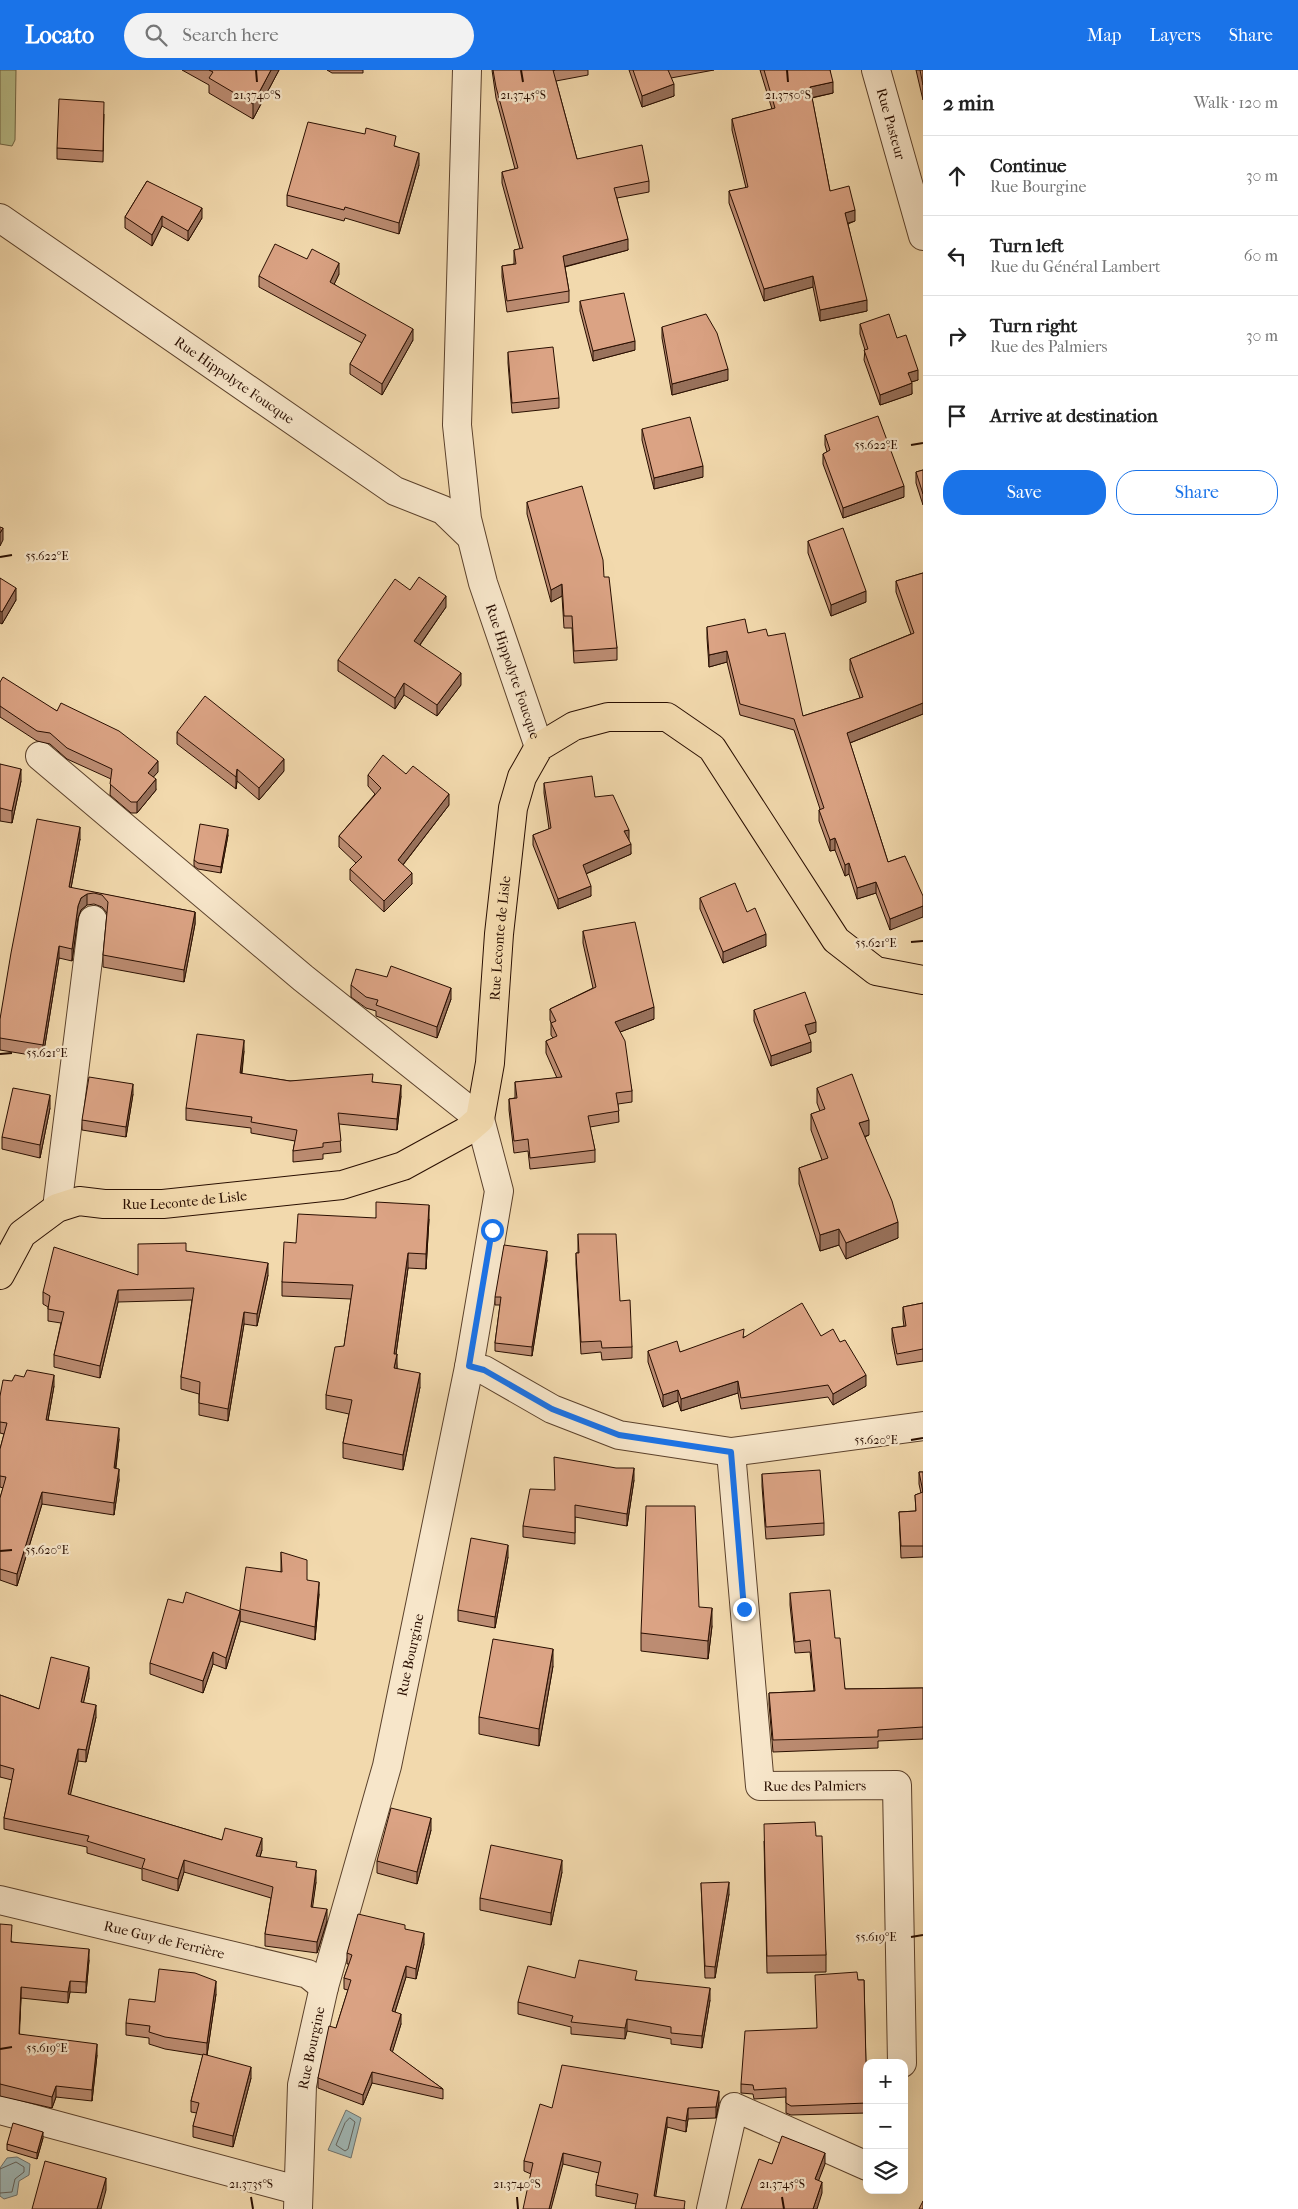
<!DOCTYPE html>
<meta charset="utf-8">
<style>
:root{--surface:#fff;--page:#f2f2f2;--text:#222;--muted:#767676;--line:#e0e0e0;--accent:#1a73e8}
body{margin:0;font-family:"IM FELL French Canon",serif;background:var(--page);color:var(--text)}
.controls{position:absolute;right:15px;bottom:15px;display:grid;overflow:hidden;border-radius:10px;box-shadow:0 5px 20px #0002}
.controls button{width:45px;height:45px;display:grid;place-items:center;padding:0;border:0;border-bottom:1px solid var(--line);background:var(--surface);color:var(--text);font:25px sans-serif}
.stop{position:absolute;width:15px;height:15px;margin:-11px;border:4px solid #1a73e8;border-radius:50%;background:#fff}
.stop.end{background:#1a73e8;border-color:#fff;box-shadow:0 1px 5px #0008}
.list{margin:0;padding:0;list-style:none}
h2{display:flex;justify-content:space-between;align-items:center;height:65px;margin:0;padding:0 20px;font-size:21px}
h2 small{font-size:16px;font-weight:400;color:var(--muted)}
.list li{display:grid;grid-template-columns:32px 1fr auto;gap:15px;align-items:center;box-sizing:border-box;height:80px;padding:0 20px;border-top:1px solid var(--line)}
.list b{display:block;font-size:19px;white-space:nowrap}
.list p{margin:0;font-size:16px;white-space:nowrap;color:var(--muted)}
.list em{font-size:16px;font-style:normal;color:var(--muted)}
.actions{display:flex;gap:10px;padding:15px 20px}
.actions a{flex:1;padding:11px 0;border:1px solid var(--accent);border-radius:20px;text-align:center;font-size:18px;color:var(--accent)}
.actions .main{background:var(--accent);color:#fff}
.icon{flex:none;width:28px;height:28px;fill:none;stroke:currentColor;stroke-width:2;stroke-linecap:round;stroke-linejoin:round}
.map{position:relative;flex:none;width:923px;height:2139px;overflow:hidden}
header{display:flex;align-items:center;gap:30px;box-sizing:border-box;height:70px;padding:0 25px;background:var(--accent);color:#fff}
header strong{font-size:24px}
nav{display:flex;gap:28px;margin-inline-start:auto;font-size:18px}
.search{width:350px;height:45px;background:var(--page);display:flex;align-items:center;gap:12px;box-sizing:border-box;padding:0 18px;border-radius:28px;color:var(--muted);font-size:19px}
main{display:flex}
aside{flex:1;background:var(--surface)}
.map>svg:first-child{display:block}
.green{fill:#b9bf8b;stroke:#716646}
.water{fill:#a0b7b5;stroke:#70736d}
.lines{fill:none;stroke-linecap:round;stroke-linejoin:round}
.shore{stroke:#64625a;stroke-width:1}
.minor-casing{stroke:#5b412b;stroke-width:30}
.major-casing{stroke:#290e00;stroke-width:30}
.minor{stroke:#f7e6ca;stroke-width:28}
.major{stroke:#f2d9ad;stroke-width:28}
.wall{fill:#bc8c72;stroke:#290e00}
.shaded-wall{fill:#99725c;stroke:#290e00}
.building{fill:#dba384;stroke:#290e00}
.route{stroke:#1a73e8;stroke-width:6}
.ticks{fill:none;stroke:#290e00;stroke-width:2}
.labels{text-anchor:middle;stroke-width:4.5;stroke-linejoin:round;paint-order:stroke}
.street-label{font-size:14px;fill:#290e00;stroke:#f7e6ca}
.ticks-label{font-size:12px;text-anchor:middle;fill:#290e00;stroke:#f7e6ca;stroke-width:4.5;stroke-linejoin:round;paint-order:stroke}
</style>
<header>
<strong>Locato</strong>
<div class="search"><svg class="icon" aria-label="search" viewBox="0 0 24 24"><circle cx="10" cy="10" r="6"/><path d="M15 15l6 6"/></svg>Search here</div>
<nav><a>Map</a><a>Layers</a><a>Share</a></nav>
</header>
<main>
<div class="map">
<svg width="923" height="2139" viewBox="0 0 923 2139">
<rect width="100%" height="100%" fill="#f2d9ad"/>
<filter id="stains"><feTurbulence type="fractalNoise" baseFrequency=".004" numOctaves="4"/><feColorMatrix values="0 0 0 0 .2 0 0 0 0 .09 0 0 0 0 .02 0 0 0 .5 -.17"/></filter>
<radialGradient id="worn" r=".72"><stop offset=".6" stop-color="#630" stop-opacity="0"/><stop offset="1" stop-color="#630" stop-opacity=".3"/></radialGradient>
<polygon class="green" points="0,0 16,0 15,70 12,76 0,74"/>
<g class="water">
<polygon points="346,2040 361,2048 351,2088 328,2080"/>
<polygon points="17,2087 30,2094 29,2105 19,2111 17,2125 4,2129 0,2126 0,2098 7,2088"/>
</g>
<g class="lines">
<g class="shore">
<polygon points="350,2048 355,2052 348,2079 345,2081 336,2075 345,2053"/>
<polyline points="0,2099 16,2092 24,2097 24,2102 15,2109 12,2122 0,2123"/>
</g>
<g class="minor-casing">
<g id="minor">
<path id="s1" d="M467 0 457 355 467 449 483 513 539 677"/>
<path id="s2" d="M876 0 923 166"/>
<path id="s3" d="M0 148 395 421 443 440 471 467"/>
<polyline points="40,686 303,908 480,1049 499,1121 469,1297 387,1696 324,1917 302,2015 298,2139"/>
<polyline points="57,1138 93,850"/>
<polyline points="469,1297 484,1300 552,1339 619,1365 731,1382 923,1356"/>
<path id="s4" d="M731 1382 760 1716 897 1715 902 1993"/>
<path id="s5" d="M0 1830 308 1904 324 1917"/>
<polyline points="0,2040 297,2120"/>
<polyline points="711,2139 734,2037 867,2096"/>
</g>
</g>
<g class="major-casing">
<g id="major">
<path id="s6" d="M0 1205 22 1164 57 1138 79 1131 104 1134H163L342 1115 403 1096 465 1062 480 1049 490 993 499 864 513 738 522 707 539 677 574 656 608 647H667L712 678 836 870 876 901 923 910"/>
</g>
</g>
<use href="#minor" class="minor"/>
<use href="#major" class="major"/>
</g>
<g class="wall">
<polygon points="182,0 279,0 253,49 209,23 209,15"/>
<polygon points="327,0 363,0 363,3 332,3"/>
<polygon points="492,0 588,0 588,5 556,11 577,89 649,111 649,122 617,128 628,180 565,197 569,221 569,232 507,242 502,207 502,196 514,194 514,180 520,179 502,113 502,102 515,99 496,28"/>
<polygon points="629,0 714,0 671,8 674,26 642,37"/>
<polygon points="760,0 830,0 833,23 812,28 830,121 855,151 848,154 867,241 820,251 813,217 764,231 729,133 729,121 746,118 732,60 732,49 772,39"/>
<polygon points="916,0 923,0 923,30"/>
<polygon points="104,44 103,92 57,89 57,78"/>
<polygon points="396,76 419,95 399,164 345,148 344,151 287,136 287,125"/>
<polygon points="147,111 202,148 188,171 162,156 152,176 125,158 125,147"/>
<polygon points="307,189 339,204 334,214 413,270 382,325 350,304 350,294 362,273 259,217 259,206"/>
<polygon points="580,231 635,280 593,291 580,241"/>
<polygon points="860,254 897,268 918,310 911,312 912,324 880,335 864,290 865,280 860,264"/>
<polygon points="662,257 728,310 672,325 662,268"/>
<polygon points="508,282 559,328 559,338 512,343 508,293"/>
<polygon points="642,359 703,407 654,419 642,370"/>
<polygon points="825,365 904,427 843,448 823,394 823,384 827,382 825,375"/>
<polygon points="923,400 923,435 916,413 916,402"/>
<polygon points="527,432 604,507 617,578 617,590 574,593 572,558 564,558 562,526 551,532 527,444"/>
<polygon points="808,471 866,532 831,546 808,483"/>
<polygon points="923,503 923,644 850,673 888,792 905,786 890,860 876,823 857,829 849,804 845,806 835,780 830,781 819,751 819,740 820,739 794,660 740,645 727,592 709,597 707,568 707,557 768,566 803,646 860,628 850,600 850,589 911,564 896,522 896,511"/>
<polygon points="0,508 16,530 2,554 0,553"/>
<polygon points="410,520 446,537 420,575 461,615 437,646 404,625 395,639 338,601 338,590"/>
<polygon points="0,612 57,641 158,702 153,707 156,720 137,743 131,743 110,725 111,709 67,689 50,674 37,671 0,647"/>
<polygon points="177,662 284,701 259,730 237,711 236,719 177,674"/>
<polygon points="0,694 21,711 12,753 0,751"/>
<polygon points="406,704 449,735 403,795 412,814 384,842 350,810 350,799 356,793 339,777 339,766 375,724 368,716 368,705"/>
<polygon points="544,713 595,727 629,770 631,784 586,804 591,826 558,839 533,775 533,765 549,759 544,723"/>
<polygon points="228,765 221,803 198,799 194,796 194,790"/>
<polygon points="80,769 71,818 195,842 195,854 184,912 103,897 103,885 107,843 102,837 94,834 87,835 81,840 78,848 72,891 59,888 43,987 0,980 0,949"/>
<polygon points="700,828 747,842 766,876 723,893 700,839"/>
<polygon points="583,861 654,949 620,962 632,1021 632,1032 618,1034 619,1052 590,1057 595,1080 595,1092 530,1099 528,1081 514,1083 509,1040 509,1029 515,1028 515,1012 557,1008 546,983 546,971 553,968 551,965 551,953 550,950 550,939 593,918 583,873"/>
<polygon points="351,915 451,929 437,968 376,946 376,941 366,938 351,927"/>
<polygon points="754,940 816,962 808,965 811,982 771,996 754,951"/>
<polygon points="244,981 242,1004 290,1011 373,1012 401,1026 397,1060 339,1054 341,1082 323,1084 323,1089 293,1092 293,1081 295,1071 251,1063 251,1058 186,1050 186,1038"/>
<polygon points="817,1018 869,1065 865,1067 898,1168 846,1189 839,1175 820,1181 799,1114 799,1098 822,1090 811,1060 811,1044 820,1041 817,1033"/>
<polygon points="133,1024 126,1067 82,1060 82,1050"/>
<polygon points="50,1038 40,1088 2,1079 2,1067"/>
<polygon points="376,1148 429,1149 426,1199 408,1198 396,1284 397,1298 420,1317 403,1400 343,1388 343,1373 349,1344 326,1339 326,1325 344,1276 351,1229 282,1226 282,1212 296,1173"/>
<polygon points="578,1164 620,1231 632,1277 632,1288 602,1290 601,1282 581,1284 576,1194 576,1183 578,1183"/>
<polygon points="186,1181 268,1205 257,1256 244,1254 228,1351 199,1345 199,1324 181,1319 181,1307 192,1230 118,1232 100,1308 54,1297 54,1285 61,1253 48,1251 48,1237 43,1234 43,1222 138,1205"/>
<polygon points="547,1190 532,1286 495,1281 495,1273 500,1235 495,1235 495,1227"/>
<polygon points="923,1233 923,1291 897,1295 892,1270 892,1258 904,1256 903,1249 903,1237"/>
<polygon points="821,1266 866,1316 833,1335 828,1327 741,1339 738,1323 681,1341 678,1331 663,1337 648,1292 648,1281 680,1282 744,1267"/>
<polygon points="12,1311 54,1316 48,1350 119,1369 116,1398 119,1410 114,1445 42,1434 17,1516 0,1510 0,1428 3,1418 0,1417 0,1379 4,1364 0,1363 0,1326"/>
<polygon points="919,1402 923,1402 923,1487 901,1488 899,1442 916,1441 915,1425 921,1423 919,1414"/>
<polygon points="762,1404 824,1453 824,1465 766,1469 762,1416"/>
<polygon points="634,1410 627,1456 575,1447 575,1474 523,1467 523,1456 555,1420"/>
<polygon points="281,1482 319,1524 315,1570 240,1551 240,1539 281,1501"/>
<polygon points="508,1487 495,1558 458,1551 458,1540"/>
<polygon points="790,1523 835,1568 845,1619 923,1618 923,1669 878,1671 878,1678 773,1682 769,1634 769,1623 814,1621 810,1582 795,1583 790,1535"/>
<polygon points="699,1537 712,1556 708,1589 641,1581 641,1563"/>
<polygon points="240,1552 226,1599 213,1594 203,1623 150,1604 150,1593"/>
<polygon points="553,1596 539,1676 479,1664 479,1647"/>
<polygon points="89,1608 83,1633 96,1647 86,1692 78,1691 70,1725 222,1770 262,1780 260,1787 297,1798 316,1812 312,1837 327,1851 317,1883 265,1876 265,1864 271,1828 184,1802 178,1821 142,1810 142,1799 87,1783 87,1777 4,1759 4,1748 12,1710 0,1707 0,1625 39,1639"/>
<polygon points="431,1760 417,1814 377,1803 377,1791"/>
<polygon points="816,1766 826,1885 826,1902 767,1903 764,1771"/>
<polygon points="562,1802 551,1855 480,1840 480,1828"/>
<polygon points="701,1813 729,1824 715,1908 705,1908"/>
<polygon points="0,1854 12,1872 89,1890 86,1923 70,1922 68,1933 21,1928 19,1964 97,1985 92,2031 56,2027 52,2038 0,2026"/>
<polygon points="405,1859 424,1874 416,1909 406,1907 395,1942 401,1954 392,1982 443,2019 443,2029 372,2013 363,2035 318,2018 318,2008 336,1958 348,1920 344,1919 344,1908 349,1894 347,1894 347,1883"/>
<polygon points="575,1908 637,1910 710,1930 702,1978 671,1974 671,1969 627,1961 625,1969 571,1964 571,1957 518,1944 518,1932"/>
<polygon points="858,1910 864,1910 867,2043 791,2045 786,2043 786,2027 754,2029 753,2024 741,2023 741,2014 817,1958"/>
<polygon points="216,1924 207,1985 204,1985 251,2008 233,2077 193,2067 193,2056 197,2043 191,2042 191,2031 203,1985 165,1979 149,1974 149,1968 126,1965 126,1953 155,1932"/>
<polygon points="719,2032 716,2048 688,2049 686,2062 667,2057 655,2126 685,2139 636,2134 596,2126 596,2115 599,2103 563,2094 531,2104 524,2101 524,2091 552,2038"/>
<polygon points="43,2068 37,2089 7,2080 7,2074"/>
</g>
<g class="shaded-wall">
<polygon points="271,0 279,0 253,49 253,34"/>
<polygon points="833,12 833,23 810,28 810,17"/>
<polygon points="674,14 674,26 642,37 642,26"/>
<polygon points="419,83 419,95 399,164 399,153"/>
<polygon points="202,138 202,148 188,171 188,161"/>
<polygon points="855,140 855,151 845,154 845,143"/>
<polygon points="162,146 162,156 152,176 152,165"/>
<polygon points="628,169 628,180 563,197 563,186"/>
<polygon points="339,193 339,204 330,223 330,212"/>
<polygon points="813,206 813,217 764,231 764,219"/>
<polygon points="867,230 867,241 820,251 820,240"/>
<polygon points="413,259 413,270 382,325 382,314"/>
<polygon points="635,271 635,280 593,291 593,281"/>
<polygon points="728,299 728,310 672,325 672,314"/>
<polygon points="918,300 918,310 908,313 908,303"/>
<polygon points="912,313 912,324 880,335 880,325"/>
<polygon points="703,396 703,407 654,419 654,408"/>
<polygon points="904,416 904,427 843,448 843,438"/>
<polygon points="3,458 3,470 0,476 0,463"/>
<polygon points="562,514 562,526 551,532 551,520"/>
<polygon points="16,518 16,530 2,554 2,542"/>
<polygon points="866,521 866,532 831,546 831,535"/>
<polygon points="446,526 446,537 414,583 414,571"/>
<polygon points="727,581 727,592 709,597 709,585"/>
<polygon points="461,603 461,615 437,646 437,635"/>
<polygon points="404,613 404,625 395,639 395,628"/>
<polygon points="923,633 923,644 847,674 847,663"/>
<polygon points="284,689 284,701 259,730 259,718"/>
<polygon points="158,691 158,702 148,713 148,703"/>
<polygon points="21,699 21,711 12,753 12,741"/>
<polygon points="237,699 237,711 236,719 236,707"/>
<polygon points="156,709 156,720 137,743 137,732"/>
<polygon points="449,724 449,735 398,801 398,790"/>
<polygon points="80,757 80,769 69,829 69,817"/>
<polygon points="228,759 228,765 221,803 221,797"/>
<polygon points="629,760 629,770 624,771 624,761"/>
<polygon points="835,768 835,780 830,781 830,770"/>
<polygon points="631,774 631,784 583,805 583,795"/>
<polygon points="849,793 849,804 845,806 845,795"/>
<polygon points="412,803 412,814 384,842 384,831"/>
<polygon points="876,812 876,823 857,829 857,818"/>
<polygon points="591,816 591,826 558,839 558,829"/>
<polygon points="87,824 87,835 81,840 78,848 72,891 72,879 78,836 81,828"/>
<polygon points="923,836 923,847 890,860 890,849"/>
<polygon points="195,842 195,854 184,912 184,900"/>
<polygon points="766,864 766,876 723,893 723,882"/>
<polygon points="59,876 59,888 43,987 43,975"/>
<polygon points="451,918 451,929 437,968 437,957"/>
<polygon points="654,937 654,949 615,964 615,952"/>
<polygon points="816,952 816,962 805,966 805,955"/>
<polygon points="244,970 244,981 240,1015 240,1003"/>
<polygon points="811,972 811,982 771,996 771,986"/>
<polygon points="133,1014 133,1024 126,1067 126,1057"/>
<polygon points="401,1015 401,1026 397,1060 397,1049"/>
<polygon points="50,1025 50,1038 40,1088 40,1075"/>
<polygon points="869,1050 869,1065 859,1068 859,1053"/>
<polygon points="429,1135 429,1149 426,1199 426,1184"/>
<polygon points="898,1152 898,1168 846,1189 846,1173"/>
<polygon points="839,1159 839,1175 820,1181 820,1165"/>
<polygon points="547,1181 547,1190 532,1286 532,1277"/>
<polygon points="408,1183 408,1198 394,1298 397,1284 397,1299 394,1312 394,1284"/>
<polygon points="268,1193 268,1205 257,1256 257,1244"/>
<polygon points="118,1220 118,1232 100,1308 100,1296"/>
<polygon points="244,1242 244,1254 228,1351 228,1339"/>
<polygon points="420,1303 420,1317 403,1400 403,1385"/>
<polygon points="54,1305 54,1316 46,1361 46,1350"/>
<polygon points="866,1305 866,1316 833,1335 833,1324"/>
<polygon points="738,1311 738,1323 681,1341 681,1329"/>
<polygon points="678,1320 678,1331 663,1337 663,1325"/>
<polygon points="119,1358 119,1369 114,1409 114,1398"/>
<polygon points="634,1398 634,1410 627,1456 627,1444"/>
<polygon points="119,1399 119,1410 114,1445 114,1433"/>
<polygon points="42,1422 42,1434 17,1516 17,1504"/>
<polygon points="508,1475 508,1487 495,1558 495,1547"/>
<polygon points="319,1512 319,1524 315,1570 315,1557"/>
<polygon points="712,1538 712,1556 708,1589 708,1571"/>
<polygon points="240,1541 240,1552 226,1599 226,1588"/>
<polygon points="553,1579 553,1596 539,1676 539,1659"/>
<polygon points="213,1582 213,1594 203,1623 203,1611"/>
<polygon points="89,1597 89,1608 81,1644 81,1632"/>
<polygon points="96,1635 96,1647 86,1692 86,1680"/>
<polygon points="78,1679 78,1691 68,1736 68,1724"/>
<polygon points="431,1748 431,1760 417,1814 417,1802"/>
<polygon points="262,1768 262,1780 256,1798 256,1786"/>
<polygon points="184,1790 184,1802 178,1821 178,1809"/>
<polygon points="562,1790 562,1802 551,1855 551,1843"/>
<polygon points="316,1800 316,1812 311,1849 311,1837"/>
<polygon points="729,1812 729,1824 715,1908 715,1897"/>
<polygon points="327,1839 327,1851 317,1883 317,1872"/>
<polygon points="424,1863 424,1874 416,1909 416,1899"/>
<polygon points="89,1879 89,1890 86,1923 86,1912"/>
<polygon points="406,1896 406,1907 392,1951 392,1941"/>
<polygon points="70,1911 70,1922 68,1933 68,1922"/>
<polygon points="216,1911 216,1924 207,1985 207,1973"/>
<polygon points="21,1917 21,1928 19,1975 19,1964"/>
<polygon points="710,1918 710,1930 702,1978 702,1966"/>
<polygon points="401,1944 401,1954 390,1990 390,1980"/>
<polygon points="627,1949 627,1961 625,1969 625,1958"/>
<polygon points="97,1974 97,1985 92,2031 92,2020"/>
<polygon points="251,1997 251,2008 233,2077 233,2066"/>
<polygon points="372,2002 372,2013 363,2035 363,2025"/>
<polygon points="56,2016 56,2027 52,2038 52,2027"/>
<polygon points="719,2021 719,2032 716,2048 716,2037"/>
<polygon points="688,2038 688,2049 686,2062 686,2051"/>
<polygon points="667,2047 667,2057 654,2137 654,2126"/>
<polygon points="43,2062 43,2068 37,2089 37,2083"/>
<polygon points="563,2083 563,2094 551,2139 549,2139"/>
<polygon points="825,2083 825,2094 815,2120 815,2109"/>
<polygon points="106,2108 106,2120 101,2139 97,2139"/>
<polygon points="822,2112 822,2123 817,2139 813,2139"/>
</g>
<g class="building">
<polygon points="209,0 271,0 253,34 209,8 213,2"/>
<polygon points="493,0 555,0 553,0 577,89 642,75 649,111 614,118 628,169 563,186 569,221 507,231 502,196 516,194 514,180 523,178 502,102 518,98 496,17"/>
<polygon points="633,0 668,0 674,14 642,26"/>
<polygon points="764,0 830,0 833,12 810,17 830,121 849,116 855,140 845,143 867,230 820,240 813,206 764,219 729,121 748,117 732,49 775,38"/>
<polygon points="920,0 923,0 923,15"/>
<polygon points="59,29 104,32 103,81 57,78"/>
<polygon points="308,52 365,64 366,58 396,66 394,76 419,83 399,153 345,137 344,140 287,125"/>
<polygon points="147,111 202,138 188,161 162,146 152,165 125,147"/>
<polygon points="275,174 307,189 312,179 339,193 330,212 413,259 382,314 350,294 366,265 259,206"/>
<polygon points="624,223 635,271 593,281 580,231"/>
<polygon points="706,244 717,263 728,299 672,314 662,257"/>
<polygon points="889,244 897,268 906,265 918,300 908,303 912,313 880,325 864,280 868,279 860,254"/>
<polygon points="553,277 559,328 512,333 508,282"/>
<polygon points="878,346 904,416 843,438 823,384 830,380 825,365"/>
<polygon points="690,347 703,396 654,408 642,359"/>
<polygon points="923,400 923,424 916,402"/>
<polygon points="582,416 603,490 604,507 609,507 617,578 574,581 572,546 564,546 562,514 551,520 527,432"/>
<polygon points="0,457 3,458 0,463"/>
<polygon points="843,458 866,521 831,535 808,471"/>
<polygon points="923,503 923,633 847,663 888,792 905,786 923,826 923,836 890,849 876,812 857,818 849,793 845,795 835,768 830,770 819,740 824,738 794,649 740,634 727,581 709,585 707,557 745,549 748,563 766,559 768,566 785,563 803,646 863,627 850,589 914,563 896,511"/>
<polygon points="419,507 446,526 414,571 461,603 437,635 404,613 395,628 338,590 395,509 410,520"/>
<polygon points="0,508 16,518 2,542 0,541"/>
<polygon points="3,607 57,641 61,633 119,661 158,691 148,703 156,709 137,732 131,732 110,714 112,699 67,678 50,663 37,661 0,636 0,612"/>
<polygon points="205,626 284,689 259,718 237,699 236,707 177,662"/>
<polygon points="383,685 406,704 413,696 449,724 398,790 412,803 384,831 350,799 362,787 339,766 381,718 368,705"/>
<polygon points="0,694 21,699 12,741 0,738"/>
<polygon points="592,706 595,727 613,725 629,760 624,761 631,774 583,795 591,816 558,829 533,765 551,758 544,713"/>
<polygon points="37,749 80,757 69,817 195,842 184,900 103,885 108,832 102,825 94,823 87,824 81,828 78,836 72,879 59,876 43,975 0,968 0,949 11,883"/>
<polygon points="200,754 228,759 221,797 198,793 194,790"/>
<polygon points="735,813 747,842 755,838 766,864 723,882 700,828"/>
<polygon points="635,852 654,937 615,952 625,971 632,1021 616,1023 619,1041 588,1046 595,1080 530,1088 528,1069 514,1071 509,1029 517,1028 515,1012 562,1007 546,971 557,966 551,953 556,951 550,939 596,917 583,861"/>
<polygon points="391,896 451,918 437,957 376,935 378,930 366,927 351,915 356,899 387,907"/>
<polygon points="805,922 816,952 805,955 811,972 771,986 754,940"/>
<polygon points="197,964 244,970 240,1003 290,1011 373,1004 372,1012 401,1015 397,1049 338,1043 341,1071 323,1073 323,1077 293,1081 297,1060 251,1052 252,1047 186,1038"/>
<polygon points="852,1004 869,1050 859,1053 892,1131 898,1152 846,1173 839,1159 820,1165 799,1098 828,1088 811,1044 825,1039 817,1018"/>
<polygon points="89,1007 133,1014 126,1057 82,1050"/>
<polygon points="13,1018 50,1025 40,1075 2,1067"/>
<polygon points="376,1132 429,1135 426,1184 408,1183 394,1284 397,1284 394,1298 420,1303 403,1385 343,1373 352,1330 326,1325 335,1277 344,1276 353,1215 282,1212 284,1172 296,1173 298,1144 376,1148"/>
<polygon points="578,1164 616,1164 620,1231 630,1230 632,1277 602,1278 601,1271 581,1272 576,1183 579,1183"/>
<polygon points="186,1173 186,1181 268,1193 257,1244 244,1242 228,1339 199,1333 200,1312 181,1307 194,1218 118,1220 100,1296 54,1285 64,1242 48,1239 50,1226 43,1222 54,1177 138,1205 138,1174"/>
<polygon points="504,1175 547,1181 532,1277 495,1273 501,1227 495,1227"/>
<polygon points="802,1233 821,1266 833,1259 840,1272 845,1270 866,1305 833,1324 828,1315 741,1328 738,1311 681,1329 678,1320 663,1325 648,1281 677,1271 680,1282 744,1259 743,1268"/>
<polygon points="923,1233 923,1279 897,1284 892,1258 906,1256 903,1237"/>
<polygon points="27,1300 54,1305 46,1350 119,1358 114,1398 119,1399 114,1433 42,1422 17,1504 0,1499 0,1428 6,1407 0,1406 0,1379 7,1353 0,1352 0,1326 3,1310 12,1311 15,1305 24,1307"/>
<polygon points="554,1387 616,1398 634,1398 627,1444 575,1435 575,1463 523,1456 530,1419 555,1420"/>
<polygon points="820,1400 824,1453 766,1457 762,1404"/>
<polygon points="919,1402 923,1402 923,1476 901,1476 899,1442 916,1441 915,1425 923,1422"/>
<polygon points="646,1436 695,1436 699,1537 712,1538 708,1571 641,1563"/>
<polygon points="471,1468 508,1475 495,1547 458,1540"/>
<polygon points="281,1482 307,1490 307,1510 319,1512 315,1557 240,1539 246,1497 282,1502"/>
<polygon points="830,1520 835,1568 840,1568 845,1619 923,1618 923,1657 878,1660 878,1667 773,1670 769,1623 815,1621 810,1570 795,1572 790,1523"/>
<polygon points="186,1522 240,1541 226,1588 213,1582 203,1611 150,1593 168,1529 183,1533"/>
<polygon points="493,1569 553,1579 539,1659 479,1647"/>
<polygon points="51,1587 89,1597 81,1632 96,1635 86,1680 78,1679 68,1724 222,1770 225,1758 262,1768 256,1786 297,1792 296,1797 316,1800 311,1837 327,1839 317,1872 265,1864 273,1817 184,1790 178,1809 142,1798 145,1789 87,1771 89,1766 4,1748 14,1699 0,1695 0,1625 39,1639"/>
<polygon points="391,1738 431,1748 417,1802 377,1791"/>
<polygon points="815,1752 816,1766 822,1766 826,1885 767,1886 764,1754"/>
<polygon points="491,1775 562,1790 551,1843 480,1828"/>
<polygon points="729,1812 715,1897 705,1896 701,1813"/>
<polygon points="358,1844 405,1855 405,1859 424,1863 416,1899 406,1896 392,1941 401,1944 390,1980 443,2019 372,2002 363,2025 318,2008 329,1956 336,1958 351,1910 344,1908 352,1885 347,1883"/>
<polygon points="0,1854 12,1855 11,1872 89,1879 86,1912 70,1911 68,1922 21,1917 19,1964 97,1974 92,2020 56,2016 52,2027 0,2014"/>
<polygon points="579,1890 637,1901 635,1910 710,1918 702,1966 671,1963 671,1957 627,1949 625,1958 571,1952 573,1946 518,1932 528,1896 575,1908"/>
<polygon points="159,1899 195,1903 216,1911 207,1973 165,1967 149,1962 150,1956 126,1953 129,1929 155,1932"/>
<polygon points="857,1902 858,1910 864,1910 867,2033 791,2036 786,2033 786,2018 754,2020 753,2015 741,2014 745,1961 817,1958 815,1905"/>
<polygon points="203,1984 251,1997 233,2066 193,2056 199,2033 191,2031"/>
<polygon points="562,1995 719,2021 716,2037 688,2038 686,2051 667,2047 654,2126 685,2131 684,2139 635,2139 638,2124 596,2115 601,2092 563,2083 549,2139 523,2139 533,2093 524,2091 540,2034 552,2038"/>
<polygon points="13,2053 43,2062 37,2083 7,2074"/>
<polygon points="782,2066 825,2083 815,2109 822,2112 813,2139 741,2139 759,2089 772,2094"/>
<polygon points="45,2091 106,2108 97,2139 32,2139"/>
<polygon points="923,2131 923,2139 919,2139"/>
</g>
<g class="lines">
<polyline class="route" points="492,1160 469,1296 484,1300 552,1339 619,1365 731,1382 744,1539"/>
</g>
<path class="ticks" d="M256 0 257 12M521 0 523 12M787 0 788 12M911 375 923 373M0 487 12 485M911 872 923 871M0 984 12 983M911 1370 923 1368M0 1481 12 1480M911 1867 923 1865M0 1979 12 1977M251 2127 253 2139M517 2127 518 2139M782 2127 784 2139"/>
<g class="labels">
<g class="street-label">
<text dy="5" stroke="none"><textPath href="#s2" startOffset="56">Rue Pasteur</textPath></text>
<text dy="5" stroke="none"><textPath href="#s3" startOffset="285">Rue Hippolyte Foucque</textPath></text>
<text dy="5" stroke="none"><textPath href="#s1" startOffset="609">Rue Hippolyte Foucque</textPath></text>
<text dy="5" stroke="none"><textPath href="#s6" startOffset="714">Rue Leconte de Lisle</textPath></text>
<text dy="5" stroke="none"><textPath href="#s6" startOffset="219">Rue Leconte de Lisle</textPath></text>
<text transform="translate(410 1585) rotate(-78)" y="5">Rue Bourgine</text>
<text dy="5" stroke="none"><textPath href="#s4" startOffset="390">Rue des Palmiers</textPath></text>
<text dy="5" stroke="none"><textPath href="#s5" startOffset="169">Rue Guy de Ferrière</textPath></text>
<text transform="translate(311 1978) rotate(-78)" y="5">Rue Bourgine</text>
</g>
</g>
<g class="ticks-label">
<text x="257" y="29">21.3740°S</text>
<text x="523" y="29">21.3745°S</text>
<text x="788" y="29">21.3750°S</text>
<text x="876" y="379">55.622°E</text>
<text x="47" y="490">55.622°E</text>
<text x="876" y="877">55.621°E</text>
<text x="47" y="987">55.621°E</text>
<text x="876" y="1374">55.620°E</text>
<text x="47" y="1484">55.620°E</text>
<text x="876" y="1871">55.619°E</text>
<text x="47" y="1982">55.619°E</text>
<text x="251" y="2118">21.3735°S</text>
<text x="517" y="2118">21.3740°S</text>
<text x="782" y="2118">21.3745°S</text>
</g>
<rect width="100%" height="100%" filter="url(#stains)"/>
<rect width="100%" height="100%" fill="url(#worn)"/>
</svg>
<div class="controls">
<button>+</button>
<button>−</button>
<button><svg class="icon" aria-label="layers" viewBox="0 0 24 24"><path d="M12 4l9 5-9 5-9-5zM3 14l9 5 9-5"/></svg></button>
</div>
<div class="stop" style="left:492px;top:1160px"></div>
<div class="stop end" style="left:744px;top:1539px"></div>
</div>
<aside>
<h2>2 min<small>Walk · 120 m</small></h2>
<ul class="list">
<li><svg class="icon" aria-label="ahead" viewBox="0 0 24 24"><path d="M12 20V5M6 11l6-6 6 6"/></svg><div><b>Continue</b><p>Rue Bourgine</p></div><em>30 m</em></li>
<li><svg class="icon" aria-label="left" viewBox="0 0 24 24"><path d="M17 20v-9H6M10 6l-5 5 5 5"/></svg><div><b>Turn left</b><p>Rue du Général Lambert</p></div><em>60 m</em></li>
<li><svg class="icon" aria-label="right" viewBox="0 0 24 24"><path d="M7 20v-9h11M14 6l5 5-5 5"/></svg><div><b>Turn right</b><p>Rue des Palmiers</p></div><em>30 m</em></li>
<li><svg class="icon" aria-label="arrive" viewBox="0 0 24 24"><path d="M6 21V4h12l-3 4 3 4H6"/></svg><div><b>Arrive at destination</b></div></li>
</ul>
<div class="actions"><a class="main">Save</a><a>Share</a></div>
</aside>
</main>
